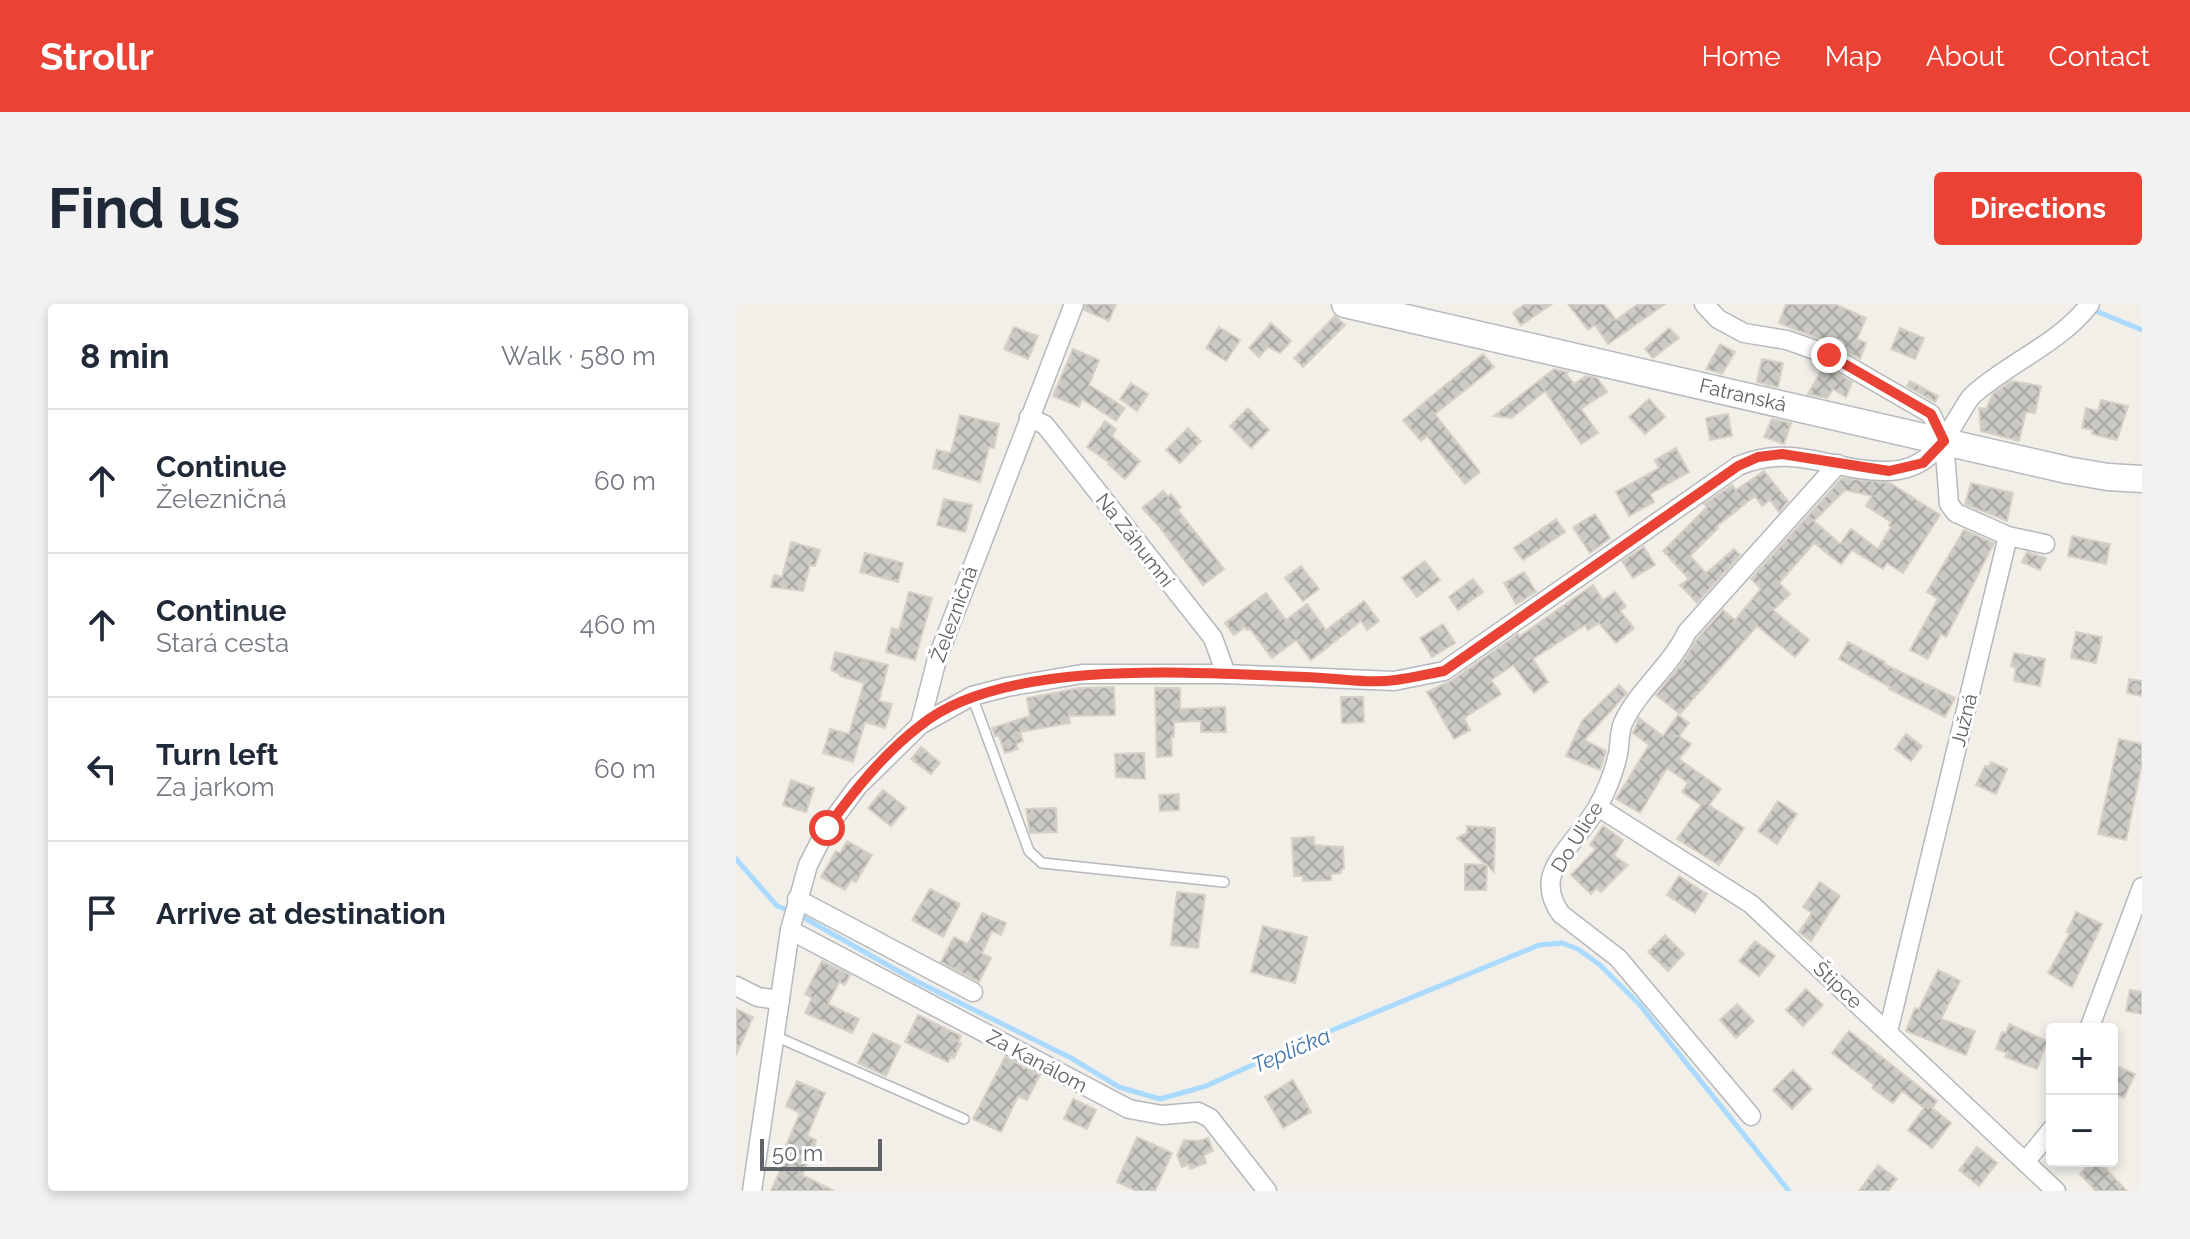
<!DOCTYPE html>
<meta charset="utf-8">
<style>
:root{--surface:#fff;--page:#f2f2f3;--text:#1f2937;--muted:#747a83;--line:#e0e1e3;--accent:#ea4335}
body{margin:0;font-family:Raleway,sans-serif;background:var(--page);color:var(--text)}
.controls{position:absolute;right:24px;bottom:24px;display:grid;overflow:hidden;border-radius:8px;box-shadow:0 4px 12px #0003}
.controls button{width:72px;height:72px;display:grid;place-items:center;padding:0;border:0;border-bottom:2px solid var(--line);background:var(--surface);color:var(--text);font:40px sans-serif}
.scale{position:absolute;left:24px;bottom:20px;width:122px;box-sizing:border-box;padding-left:8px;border:4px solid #5f6368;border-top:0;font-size:22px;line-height:28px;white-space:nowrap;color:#5f6368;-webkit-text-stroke:6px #fff;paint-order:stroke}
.stop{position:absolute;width:24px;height:24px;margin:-18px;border:6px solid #ea4335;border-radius:50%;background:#fff}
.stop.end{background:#ea4335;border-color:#fff;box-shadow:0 2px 8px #0008}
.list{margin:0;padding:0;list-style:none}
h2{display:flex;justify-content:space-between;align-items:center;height:104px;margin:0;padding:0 32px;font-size:34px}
h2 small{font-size:26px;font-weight:400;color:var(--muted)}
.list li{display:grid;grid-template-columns:52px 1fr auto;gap:24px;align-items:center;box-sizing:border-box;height:144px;padding:0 32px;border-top:2px solid var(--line)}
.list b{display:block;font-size:30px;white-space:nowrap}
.list p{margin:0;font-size:26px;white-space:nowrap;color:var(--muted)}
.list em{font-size:26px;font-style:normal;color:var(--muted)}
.icon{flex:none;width:44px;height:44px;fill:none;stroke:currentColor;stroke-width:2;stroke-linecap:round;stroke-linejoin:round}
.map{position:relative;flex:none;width:1406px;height:887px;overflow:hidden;border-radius:8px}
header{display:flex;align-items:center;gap:48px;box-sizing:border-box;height:112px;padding:0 40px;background:var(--accent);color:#fff}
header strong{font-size:38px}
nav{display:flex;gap:44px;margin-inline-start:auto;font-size:28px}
.intro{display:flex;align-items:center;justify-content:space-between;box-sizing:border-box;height:192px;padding:0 48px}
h1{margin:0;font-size:56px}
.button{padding:20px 36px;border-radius:8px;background:var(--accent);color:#fff;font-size:28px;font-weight:700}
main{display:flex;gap:48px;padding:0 48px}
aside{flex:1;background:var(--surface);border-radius:8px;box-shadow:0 4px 12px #0003}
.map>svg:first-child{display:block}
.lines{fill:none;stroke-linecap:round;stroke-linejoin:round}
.stream{stroke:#aadaff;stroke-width:5}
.building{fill:url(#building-cross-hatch);stroke:#d6d1c6;stroke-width:2;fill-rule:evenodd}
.service-casing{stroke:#b5b8bc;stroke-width:12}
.minor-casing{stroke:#b5b8bc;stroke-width:21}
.secondary-casing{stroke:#b6babf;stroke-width:29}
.service{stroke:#fff;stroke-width:9}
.minor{stroke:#fff;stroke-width:18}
.secondary{stroke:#fff;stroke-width:26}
.route{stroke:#ea4335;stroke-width:10}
.labels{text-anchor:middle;stroke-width:6;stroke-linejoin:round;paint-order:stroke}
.street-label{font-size:20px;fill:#5f6368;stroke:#fff}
.water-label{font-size:22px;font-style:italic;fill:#4174aa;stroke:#fff}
</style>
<header>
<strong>Strollr</strong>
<nav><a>Home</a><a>Map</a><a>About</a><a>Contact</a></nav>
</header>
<div class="intro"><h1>Find us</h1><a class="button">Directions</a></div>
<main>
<aside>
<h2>8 min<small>Walk · 580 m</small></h2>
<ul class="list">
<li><svg class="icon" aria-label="ahead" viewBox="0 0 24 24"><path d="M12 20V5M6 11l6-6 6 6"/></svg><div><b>Continue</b><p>Železničná</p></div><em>60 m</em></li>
<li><svg class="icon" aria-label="ahead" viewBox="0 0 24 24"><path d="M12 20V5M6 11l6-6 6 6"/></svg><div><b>Continue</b><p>Stará cesta</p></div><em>460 m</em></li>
<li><svg class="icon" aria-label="left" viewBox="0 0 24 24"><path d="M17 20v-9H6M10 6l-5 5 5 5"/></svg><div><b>Turn left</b><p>Za jarkom</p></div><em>60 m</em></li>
<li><svg class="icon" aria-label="arrive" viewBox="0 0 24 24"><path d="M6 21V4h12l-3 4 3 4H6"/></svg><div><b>Arrive at destination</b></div></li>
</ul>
</aside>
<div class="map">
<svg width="1406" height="887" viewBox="0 0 1406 887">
<defs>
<pattern id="building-cross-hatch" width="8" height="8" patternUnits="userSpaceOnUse" patternTransform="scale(2)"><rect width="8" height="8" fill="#cccac5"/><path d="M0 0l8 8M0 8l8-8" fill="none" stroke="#a9a8a4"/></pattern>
</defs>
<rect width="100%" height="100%" fill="#f1efe8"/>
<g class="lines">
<g class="stream">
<polyline points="1355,5 1406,26"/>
<polyline points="0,555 41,602 54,607"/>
<polyline points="63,611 180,677 335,754 383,783 424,795 470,782 565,739 803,641 826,639 842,645 864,661 903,700 1053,887"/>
</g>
</g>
<g class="building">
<polygon points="350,0 380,0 373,17 348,6"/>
<polygon points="789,0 816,0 785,21 777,9"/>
<polygon points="832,0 868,0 880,16 902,0 929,0 872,40 859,21 852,26"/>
<polygon points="1050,0 1099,0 1130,14 1121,35 1130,39 1124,55 1099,41 1043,19"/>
<polygon points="599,12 609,21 567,63 558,54"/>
<polygon points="535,19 555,37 544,49 532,43 523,53 513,44"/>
<polygon points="278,23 302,32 292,55 268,45"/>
<polygon points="483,23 504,36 490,57 470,44"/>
<polygon points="933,24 943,34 917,54 909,45"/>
<polygon points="1164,24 1188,34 1179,55 1155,45"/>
<polygon points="984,40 999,48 986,70 970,65"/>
<polygon points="337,45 363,56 353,81 389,104 380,117 346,95 343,103 317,92"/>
<polygon points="747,50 758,63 699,110 744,168 729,180 691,132 685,137 667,116"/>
<polygon points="1026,55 1047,59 1042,83 1021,78"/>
<polygon points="1088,62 1116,78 1110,93 1097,85 1091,94 1072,90"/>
<polygon points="818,65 832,68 830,70 838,80 850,72 861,74 871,88 845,105 862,129 845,140 809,87 776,114 758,112"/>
<polygon points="1174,77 1202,92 1199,98 1171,82"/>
<polygon points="1275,77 1305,82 1299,109 1290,108 1283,137 1245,127 1243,104 1250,105 1257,90"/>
<polygon points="395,79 412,90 401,107 384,95"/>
<polygon points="913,95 929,113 909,130 893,113"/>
<polygon points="1365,96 1392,102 1381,136 1356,130 1357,126 1346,124 1350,104 1362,107"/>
<polygon points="512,104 533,126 515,144 494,122"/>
<polygon points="992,110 996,132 974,136 970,114"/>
<polygon points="224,111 263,120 258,144 253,143 244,178 197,164 201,146 215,149"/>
<polygon points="1036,115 1055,119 1048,140 1028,133"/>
<polygon points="369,117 380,125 376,132 404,157 389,175 372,160 374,159 351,143"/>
<polygon points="452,124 465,137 444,159 430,146"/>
<polygon points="940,144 953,168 914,190 918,198 893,212 880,188 923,164 919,156"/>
<polygon points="1028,167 1052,197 1043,208 1034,196 1026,202 1019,192 981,222 982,224 954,252 970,269 998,245 1004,251 961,299 944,281 953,275 927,247 971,203 968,200 996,181 1000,186"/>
<path d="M1106 174 1154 179 1204 211 1167 269 1151 259 1147 265 1116 246 1105 260 1078 239 1043 279 1054 290 1037 306 1073 336 1059 353 1021 322 944 410 920 391 946 359 961 335 987 306 999 316 1025 285 1015 275ZM1109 186 1136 192 1130 202 1155 218 1153 221 1155 223 1142 245 1115 225 1104 240 1078 217Z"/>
<polygon points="1235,179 1277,189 1271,217 1229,200"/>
<polygon points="427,187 432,193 435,190 445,203 442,206 488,265 467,281 422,221 406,204"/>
<polygon points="208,195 236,201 229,228 201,221"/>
<polygon points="859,210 874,234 854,249 837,223"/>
<polygon points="820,215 829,228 787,256 778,244"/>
<polygon points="1228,226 1258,239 1210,333 1205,330 1192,355 1174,346 1202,295 1191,288"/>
<polygon points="1336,232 1374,240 1370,260 1332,252"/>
<polygon points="55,238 84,246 79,262 74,261 67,287 35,283 38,271 46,273"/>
<polygon points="908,243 919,261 897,274 886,257"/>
<polygon points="1291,248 1310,254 1304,266 1286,258"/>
<polygon points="129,249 167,259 162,278 124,268"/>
<polygon points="689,257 704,276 681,293 666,274"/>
<polygon points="565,262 583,285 567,297 549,274"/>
<polygon points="788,268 800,288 780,300 768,279"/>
<polygon points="737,275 747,288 722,306 713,293"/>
<polygon points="857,281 867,296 879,288 890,302 884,307 898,324 880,339 863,319 852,326 849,321 797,355 812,378 798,389 777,361 755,376 765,390 728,414 734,426 718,435 691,388 715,377 782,330 783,333"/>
<polygon points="173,288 196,294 179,356 150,348 156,324 163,326"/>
<polygon points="530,289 550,316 571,300 590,326 628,297 643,317 631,326 625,317 575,356 560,336 536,354 514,325 511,326 509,323 498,331 489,319"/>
<polygon points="707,320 719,339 696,353 684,334"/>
<polygon points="1340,328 1366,333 1360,359 1335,354"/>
<polygon points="1112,338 1149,358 1148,360 1219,394 1209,413 1153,385 1154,383 1103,355"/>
<polygon points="99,348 152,361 143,397 156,400 149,424 129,418 117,458 87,449 94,425 113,430 128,379 104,372 104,370 95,366"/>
<polygon points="1278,349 1309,355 1304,382 1278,377 1280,364 1275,362"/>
<polygon points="1393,375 1406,377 1406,392 1391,389"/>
<polygon points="883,381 891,389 848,436 870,447 864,466 830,452 846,417"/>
<polygon points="378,383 379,411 333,412 334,419 284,428 287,437 280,440 282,445 269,449 263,432 259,432 256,424 294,412 291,394 343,384"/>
<polygon points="419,384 444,384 444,405 489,403 490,428 465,428 465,417 438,418 438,433 435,433 436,452 421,453"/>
<polygon points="605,393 627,393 628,418 606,419"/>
<polygon points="942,411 953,419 943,432 955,440 943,455 985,485 973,501 1008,524 983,561 941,535 965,501 946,488 952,479 931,464 904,509 880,495 913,441 897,429 903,414 927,432"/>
<polygon points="1170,430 1186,442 1175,457 1159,445"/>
<polygon points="1383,435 1406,440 1406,459 1390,536 1362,530"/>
<polygon points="185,443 204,459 195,470 175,455"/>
<polygon points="408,449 409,475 380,473 379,450"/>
<polygon points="1255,458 1271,465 1260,490 1240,481 1249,462 1252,463"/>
<polygon points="55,476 78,484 70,508 47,501"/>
<polygon points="147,486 170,504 155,522 132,504"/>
<polygon points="443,490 443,506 424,507 423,491"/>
<polygon points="1042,497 1061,510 1041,540 1022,527"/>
<polygon points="320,504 321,528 294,529 290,505"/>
<polygon points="731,522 759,524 758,568 751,561 750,586 729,586 729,560 750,561 721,534 731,529"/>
<polygon points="867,522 887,536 878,552 892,561 865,588 860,584 855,590 835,571 860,545 854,541"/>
<polygon points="578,533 578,541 607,543 608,565 605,565 605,569 595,570 595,576 567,577 567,572 558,572 556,534"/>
<polygon points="111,537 136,551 120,578 115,576 109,586 85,573 100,547 104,549"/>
<polygon points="943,572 971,590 959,609 931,591"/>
<polygon points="1084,578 1104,592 1075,637 1063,628 1076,609 1067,603"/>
<polygon points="194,585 224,600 207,633 176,616"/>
<polygon points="441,588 469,591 462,644 435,641"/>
<polygon points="1340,608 1366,620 1336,683 1312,669 1334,629 1331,628"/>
<polygon points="246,609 270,619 265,631 256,627 246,649 255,654 243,678 205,658 218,633 232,640"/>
<polygon points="527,622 571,633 559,679 515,668"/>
<polygon points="929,631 948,650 932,667 912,648"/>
<polygon points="1019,637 1039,652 1023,672 1003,657"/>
<polygon points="86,657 114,671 109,681 103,678 92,700 123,715 116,729 69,709 76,694 69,690"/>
<polygon points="1202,666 1224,677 1205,715 1239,727 1230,751 1170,727 1179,704 1183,705"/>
<polygon points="1070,685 1087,701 1067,722 1050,706"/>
<polygon points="1394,686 1406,688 1406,710 1390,707"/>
<polygon points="1001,700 1018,717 1000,734 984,716"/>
<polygon points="0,705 17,713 0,751"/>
<polygon points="182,711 225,732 222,738 225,739 218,754 215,753 212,758 169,738"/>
<polygon points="1273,720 1311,737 1301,765 1269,753 1271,749 1260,745 1266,728 1270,729"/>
<polygon points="1113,727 1201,797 1196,804 1215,819 1196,844 1172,826 1188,804 1166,787 1157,799 1136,784 1138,781 1096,749"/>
<polygon points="137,729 164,742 150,772 122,759"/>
<polygon points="269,753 304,771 291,796 282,792 265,828 237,815"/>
<polygon points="1376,760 1399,770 1388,794 1376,789"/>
<polygon points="1057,766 1076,785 1056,805 1037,786"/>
<polygon points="557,776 575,808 547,824 529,793"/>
<polygon points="61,777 89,789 71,832 80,836 79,841 66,871 98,887 35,887 48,858 44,856 64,809 50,802"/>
<polygon points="337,795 360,806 351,825 328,815"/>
<polygon points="401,833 436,849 419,887 401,887 381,878"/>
<polygon points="472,834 477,847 468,851 470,859 454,865 453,860 446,863 441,851 448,836 462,837"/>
<polygon points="1241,843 1261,859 1243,882 1223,866"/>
<polygon points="1357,857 1362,857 1391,887 1360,887 1344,870"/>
<polygon points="1142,861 1161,875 1152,887 1123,887"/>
</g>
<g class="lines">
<g class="service-casing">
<g id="service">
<polyline points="236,392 293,547 306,559 488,578"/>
<polyline points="39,732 228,815"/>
</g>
</g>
<g class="minor-casing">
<g id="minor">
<polyline points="968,0 982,15 1008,29 1051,36 1093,51 1195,110 1208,137 1213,200 1220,209 1272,232 1152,728"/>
<polyline points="293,113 309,121 477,334 490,370"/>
<polyline points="1272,232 1309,240"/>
<polyline points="184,421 201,355 338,0"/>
<polyline points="862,503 1015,600 1320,887"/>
<polyline points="61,595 237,688"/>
<polyline points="54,626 393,805 426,811 462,808 474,814 531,887"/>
<polyline points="0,682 22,693 44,696"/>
<polyline points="1353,725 1406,583"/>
<path d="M1015 812 882 654 825 610C817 599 813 588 815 575 819 552 850 525 862 502 871 486 878 468 882 450 884 440 883 428 887 419 902 386 935 362 951 328L1102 160"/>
<polyline points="1289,858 1316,825"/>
<path d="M16 887 54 626 72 561 91 524 122 482 184 421 236 392 271 383 346 370H490L658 377 708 367 1002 162C1058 138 1096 168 1152 167 1191 166 1206 140 1224 110 1228 104 1232 95 1238 90 1274 58 1324 39 1354 0"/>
</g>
</g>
<g class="secondary-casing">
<polyline id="secondary" points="609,0 1331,166 1372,173 1406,175"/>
</g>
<use href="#service" class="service"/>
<use href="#minor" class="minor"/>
<use href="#secondary" class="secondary"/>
</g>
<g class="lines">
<path class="route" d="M91 524C118 487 148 449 185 421 269 353 465 369 569 373 599 374 631 380 660 376 676 374 692 370 708 367L1002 162 1022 153 1046 150 1153 167 1187 159 1208 137 1195 110 1093 51"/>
</g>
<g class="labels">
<g class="street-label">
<text transform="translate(1007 91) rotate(13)" y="7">Fatranská</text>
<text transform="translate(399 236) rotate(52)" y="7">Na Záhumní</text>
<text transform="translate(218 310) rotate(-70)" y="7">Železničná</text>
<text transform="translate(1228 416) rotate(-76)" y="7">Južná</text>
<text transform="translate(841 533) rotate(-58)" y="7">Do Ulice</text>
<text transform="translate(1102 681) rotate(43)" y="7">Štipce</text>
<text transform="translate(301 757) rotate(28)" y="7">Za Kanálom</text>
</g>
<g class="water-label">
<text transform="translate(555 746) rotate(-23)" y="8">Teplička</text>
</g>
</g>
</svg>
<div class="controls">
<button>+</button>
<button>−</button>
</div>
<div class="scale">50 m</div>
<div class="stop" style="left:91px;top:524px"></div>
<div class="stop end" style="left:1093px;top:51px"></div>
</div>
</main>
